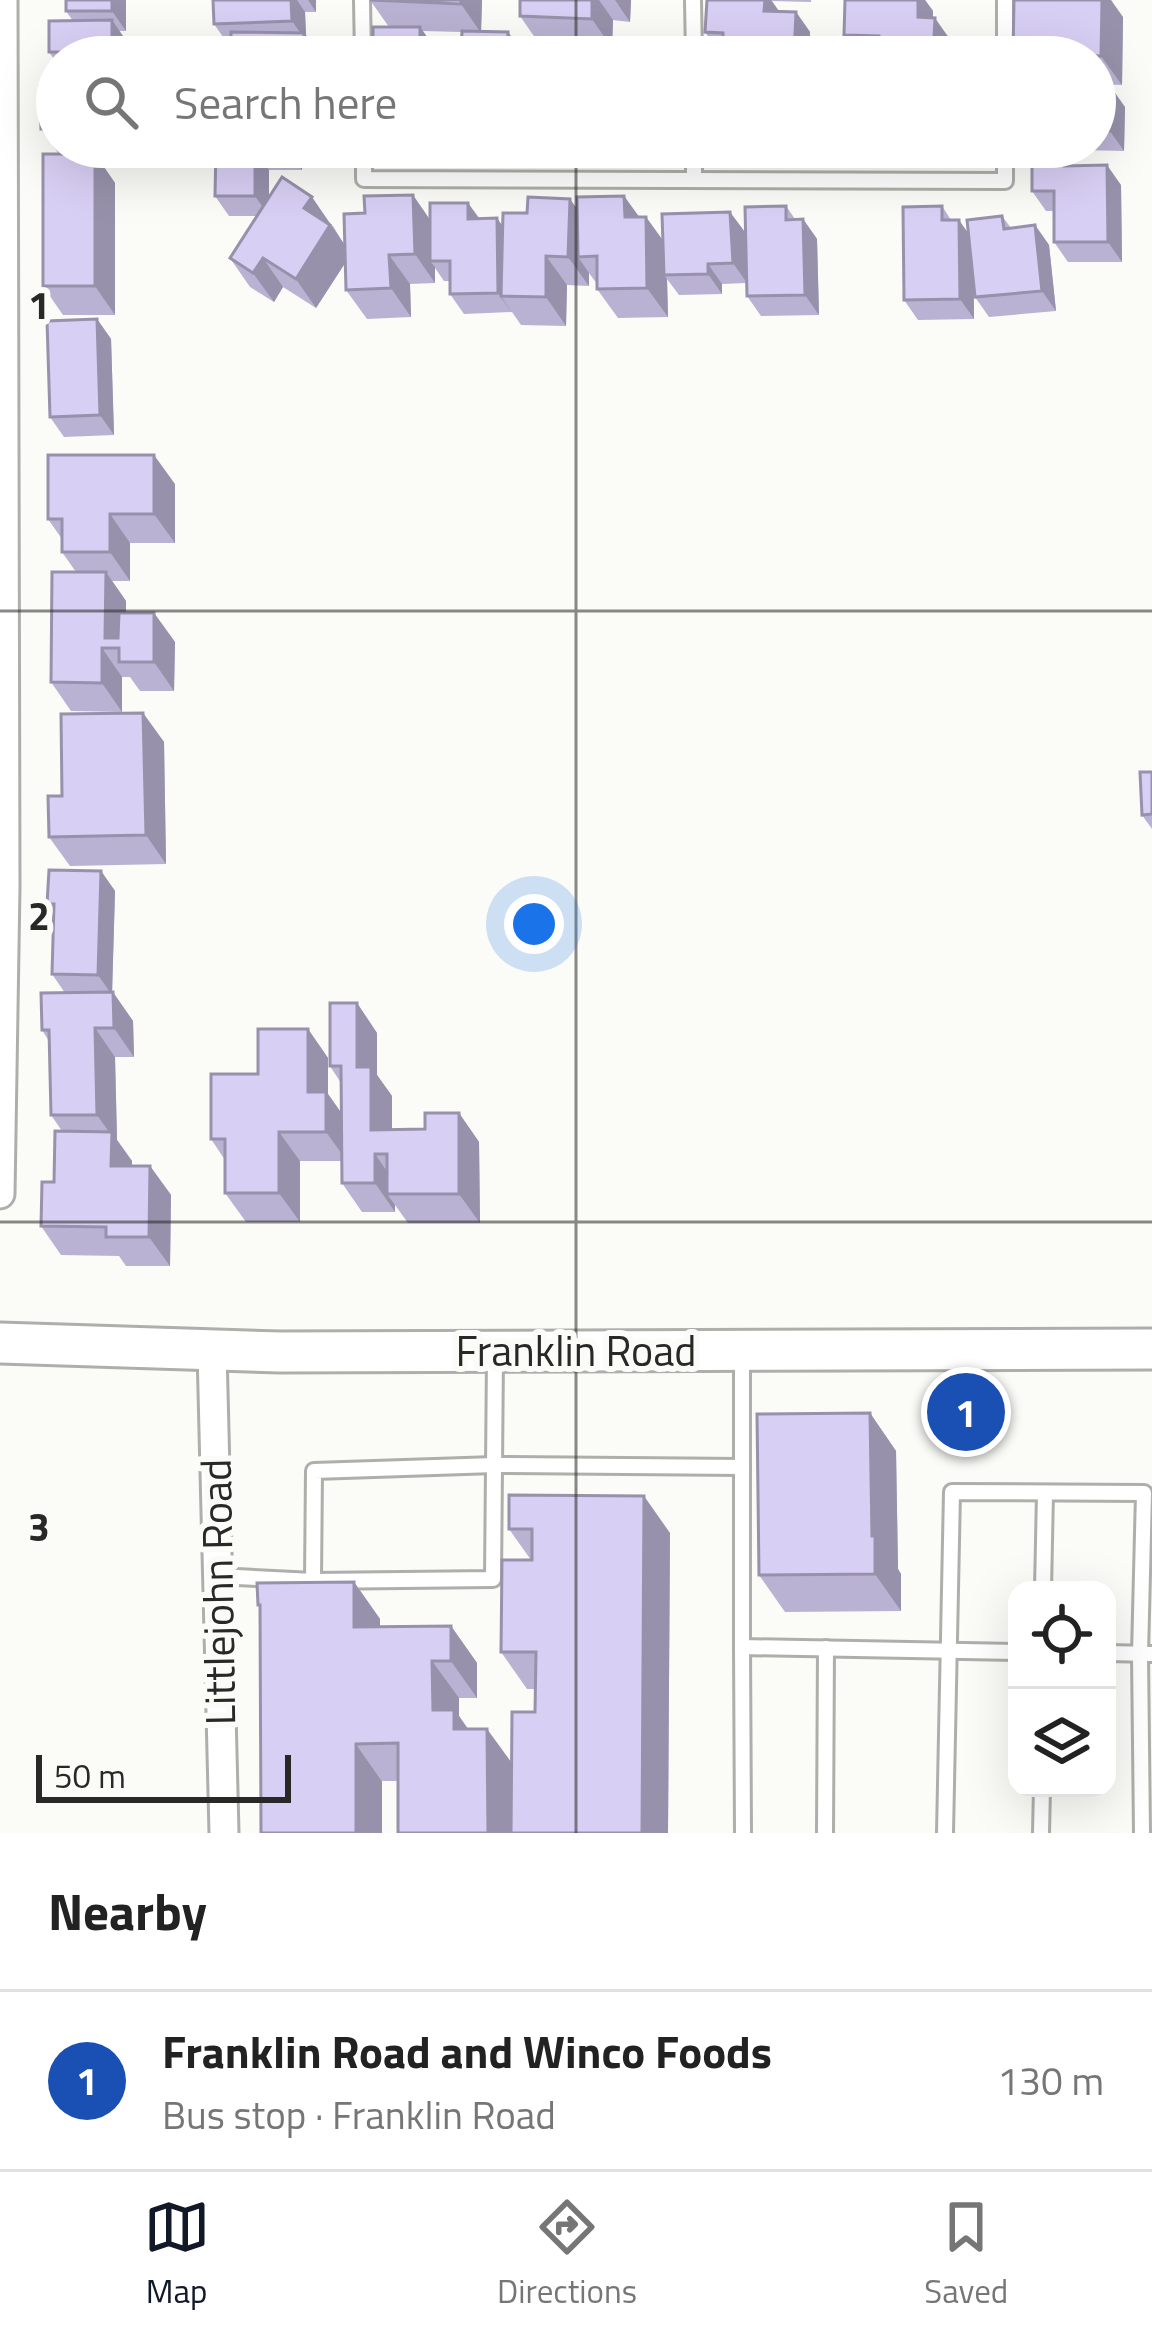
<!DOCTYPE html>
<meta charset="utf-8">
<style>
:root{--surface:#fff;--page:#f2f2f2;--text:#222;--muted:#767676;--line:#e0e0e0;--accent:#111827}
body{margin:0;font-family:"Titillium Web",sans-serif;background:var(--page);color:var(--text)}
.controls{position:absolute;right:36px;bottom:36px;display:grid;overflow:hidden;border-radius:24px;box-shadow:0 12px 48px #0002}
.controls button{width:108px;height:108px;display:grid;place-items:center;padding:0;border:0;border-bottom:3px solid var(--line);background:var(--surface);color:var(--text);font:60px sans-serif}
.scale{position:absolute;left:36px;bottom:30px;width:255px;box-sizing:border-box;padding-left:12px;border:6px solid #282826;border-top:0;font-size:33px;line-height:42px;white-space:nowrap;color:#282826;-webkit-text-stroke:9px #fbfbf7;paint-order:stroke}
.you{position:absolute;left:534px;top:924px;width:42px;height:42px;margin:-30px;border:9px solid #fff;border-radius:50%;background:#1a73e8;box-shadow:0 0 0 18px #1a73e833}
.badge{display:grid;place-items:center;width:78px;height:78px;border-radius:50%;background:var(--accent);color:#fff;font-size:39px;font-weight:700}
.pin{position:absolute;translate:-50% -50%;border:6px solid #fff;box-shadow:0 3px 12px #0006}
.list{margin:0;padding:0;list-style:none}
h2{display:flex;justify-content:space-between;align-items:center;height:156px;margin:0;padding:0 48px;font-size:51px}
h2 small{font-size:39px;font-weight:400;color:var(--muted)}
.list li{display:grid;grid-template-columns:78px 1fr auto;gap:36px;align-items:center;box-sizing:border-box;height:180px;padding:0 48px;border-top:3px solid var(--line)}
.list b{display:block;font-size:45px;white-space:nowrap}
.list p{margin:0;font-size:39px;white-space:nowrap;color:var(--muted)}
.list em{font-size:39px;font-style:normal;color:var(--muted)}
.icon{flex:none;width:66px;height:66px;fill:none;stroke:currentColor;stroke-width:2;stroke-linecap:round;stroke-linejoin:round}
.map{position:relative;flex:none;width:1152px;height:1833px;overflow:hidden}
.search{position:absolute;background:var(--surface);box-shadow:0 12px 48px #0002;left:36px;right:36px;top:36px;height:132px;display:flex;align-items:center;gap:30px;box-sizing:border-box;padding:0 42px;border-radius:66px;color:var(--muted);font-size:45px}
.sheet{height:336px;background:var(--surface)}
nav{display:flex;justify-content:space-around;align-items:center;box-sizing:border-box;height:168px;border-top:3px solid var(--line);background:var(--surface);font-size:33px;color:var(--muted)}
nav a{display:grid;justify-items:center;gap:6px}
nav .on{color:var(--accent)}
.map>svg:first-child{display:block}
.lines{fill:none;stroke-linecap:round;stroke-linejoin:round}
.lane-casing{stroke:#aeaeaa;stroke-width:20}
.street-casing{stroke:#aeaeaa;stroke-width:33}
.secondary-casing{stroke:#aeaeaa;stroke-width:45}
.lane{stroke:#fff;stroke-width:14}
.street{stroke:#fff;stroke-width:27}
.secondary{stroke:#fff;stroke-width:39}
.wall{fill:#bab2d2}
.shaded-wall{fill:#9791ab}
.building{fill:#d8cff4;stroke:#9791ab;stroke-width:3}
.grid{fill:none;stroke:#282826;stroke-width:3;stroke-opacity:0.55}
.labels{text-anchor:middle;stroke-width:12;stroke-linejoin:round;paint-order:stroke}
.street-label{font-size:42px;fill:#282826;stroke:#fbfbf7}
.grid-label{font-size:39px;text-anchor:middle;font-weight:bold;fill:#282826;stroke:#fbfbf7;stroke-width:12;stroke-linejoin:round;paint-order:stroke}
</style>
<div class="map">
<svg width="1152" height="1833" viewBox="0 0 1152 1833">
<rect width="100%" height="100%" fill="#fbfbf7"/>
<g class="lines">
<g class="lane-casing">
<g id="lane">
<polyline points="362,0 363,57"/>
<polyline points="693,0 694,57"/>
<polyline points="1005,57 1005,0"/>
<polyline points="364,147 364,179 1005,181 1005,147"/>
<polyline points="694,147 694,180"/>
<polyline points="742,1357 742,1647 1017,1652"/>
<polyline points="218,1576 313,1581 493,1579 495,1355"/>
<polyline points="313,1581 314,1471 495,1465 742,1467"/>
<polyline points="1043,1590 1045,1493"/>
<polyline points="742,1647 743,1833"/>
<polyline points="1107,1653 1152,1654"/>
<polyline points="825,1833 826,1648"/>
<polyline points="945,1833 952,1492 1144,1493 1140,1654 1142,1833"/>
<polyline points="1041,1833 1042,1788"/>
</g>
</g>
<g class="street-casing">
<g id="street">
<polyline points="0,1194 5,887 3,0"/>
<polyline points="212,1351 224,1833"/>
</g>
</g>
<g class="secondary-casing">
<polyline id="secondary" points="0,1343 280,1352 1152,1349"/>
</g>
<use href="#lane" class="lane"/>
<use href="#street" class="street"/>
<use href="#secondary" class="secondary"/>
</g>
<g class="wall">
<polygon points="126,0 126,31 119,31 132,49 132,57 57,57 57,63 49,52 73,21 66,11"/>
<polygon points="213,0 316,0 316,12 305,12 306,35 318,53 231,50 231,43 228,44 214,24"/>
<polygon points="370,0 482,0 481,31 508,32 526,57 461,57 462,32 423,31 434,47 434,57 389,27"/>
<polygon points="520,0 631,0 630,22 613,20 612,48 540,45 520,16"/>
<polygon points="707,0 811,0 811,2 772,1 779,12 796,12 810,32 809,57 724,57 723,52 719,52 705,32"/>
<polygon points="845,0 925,0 933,11 933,18 949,38 948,57 878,57 858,55 844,35"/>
<polygon points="1123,17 1122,85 1095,84 1095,57 1015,57 1013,54"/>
<polygon points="57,86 57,147 147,147 148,157 97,157 115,183 115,315 63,315 43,286 59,154 41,129"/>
<polygon points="1095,86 1125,107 1124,151 1033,149 1032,147 1095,147"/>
<polygon points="216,147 303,147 302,170 269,170 269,197 333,226 345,246 430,219 468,203 480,219 503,227 527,213 577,208 624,196 639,217 646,217 663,241 745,232 786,206 795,219 803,219 817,239 819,315 761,316 747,296 746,283 722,284 722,294 679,295 667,279 668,317 618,318 597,289 597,284 589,273 589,286 567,285 566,326 521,325 512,312 464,314 450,294 450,281 444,281 435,268 435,283 410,284 411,317 367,319 346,290 345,263 316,308 283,287 274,302 250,287 230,258 257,216 229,216 215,196"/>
<polygon points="498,147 549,147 549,152 500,150"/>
<polygon points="1064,156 1071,166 1121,185 1122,262 1068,262 1054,242 1054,211 1046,211 1032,191"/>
<polygon points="942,206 951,220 968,233 1002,216 1011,228 1035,225 1049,245 1056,311 989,317 975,297 974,287 974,319 918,320 904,300"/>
<polygon points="97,319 111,339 114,435 64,437 50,417"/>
<polygon points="175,484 175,543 130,543 130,581 112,581 126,601 126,613 154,613 175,642 174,691 140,691 130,677 122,677 122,712 71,711 51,682 76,572 62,552 62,539 48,519"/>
<polygon points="143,713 164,742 166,864 70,866 49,837 62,796"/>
<polygon points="1152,772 1152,829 1142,815"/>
<polygon points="101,871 115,891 112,992 133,1021 134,1057 115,1057 117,1140 132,1161 132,1166 150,1166 171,1195 170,1266 126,1266 119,1256 61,1255 41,1226 54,1182 62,1131 51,1115 49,1041 42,1030 65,993 52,974 54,913 47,904"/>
<polygon points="357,1003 377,1033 377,1075 392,1096 392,1130 425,1129 459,1113 479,1142 480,1223 408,1223 395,1205 395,1212 362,1212 342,1183 342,1161 300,1161 300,1222 246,1222 225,1193 225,1160 211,1139 258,1074 308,1029 328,1058 328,1094 342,1114 341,1083 330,1066"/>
<polygon points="870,1413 896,1451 898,1569 901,1574 901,1611 785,1612 759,1575"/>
<polygon points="509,1529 670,1533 668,1833 398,1781 382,1781 258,1605 354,1582 380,1619 380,1627 451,1626 477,1663 477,1698 459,1698 459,1716 468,1729 487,1729 511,1763 535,1712 536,1689 527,1689 501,1652 531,1560"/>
</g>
<g class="shaded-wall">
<polygon points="112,0 126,0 126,31 112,11"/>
<polygon points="291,0 297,0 305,12 306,35 318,53 318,57 303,57 304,38 292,21"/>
<polygon points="308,0 316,0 316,12"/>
<polygon points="461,0 482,0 481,33 461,4"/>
<polygon points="592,0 599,0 613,20 612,48 592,19"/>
<polygon points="615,0 631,0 630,22"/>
<polygon points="765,0 771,0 779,11 764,11"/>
<polygon points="918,0 925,0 933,11 932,37 918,17"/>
<polygon points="1102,0 1111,0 1123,17 1122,85 1101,56"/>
<polygon points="796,12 810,32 809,57 794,57"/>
<polygon points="935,18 949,38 948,57 933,57"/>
<polygon points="112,20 132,49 132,57 112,57"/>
<polygon points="420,27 434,47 434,57 420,57"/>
<polygon points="508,32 526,57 507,57"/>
<polygon points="1111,87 1125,107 1124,151 1110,131"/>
<polygon points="288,147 303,147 302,170 288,150"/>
<polygon points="255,150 269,170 269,216 255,196"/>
<polygon points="95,154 115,183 115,315 95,286"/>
<polygon points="1107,165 1121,185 1122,262 1108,242"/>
<polygon points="413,195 433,224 430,261 435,267 435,283 415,254"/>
<polygon points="624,196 645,225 625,217"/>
<polygon points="312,197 351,254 316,308 296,279 304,208"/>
<polygon points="570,199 591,228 578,257 589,273 589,286 568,257"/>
<polygon points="468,203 482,223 468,219"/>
<polygon points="730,212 745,232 747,283 733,263"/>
<polygon points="646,217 667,246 664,275 667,279 668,317 647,288"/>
<polygon points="497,218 511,238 501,296 512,313 498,293"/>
<polygon points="803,219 817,239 819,315 805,295"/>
<polygon points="959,220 973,240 974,319 960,299"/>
<polygon points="1035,225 1049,245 1056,311 1042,291"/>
<polygon points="389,255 410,284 411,317 391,288"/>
<polygon points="546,256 567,285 566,326 546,297"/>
<polygon points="263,258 283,287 274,302 253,273"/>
<polygon points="708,264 722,284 722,294 708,274"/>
<polygon points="97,319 111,339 114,435 100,415"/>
<polygon points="154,455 175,484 175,543 154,514"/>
<polygon points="110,514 130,543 130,581 110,552"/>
<polygon points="106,572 126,601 126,657 119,648 105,638"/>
<polygon points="154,613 175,642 174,691 154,662"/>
<polygon points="102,648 122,677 122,712 102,683"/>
<polygon points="143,713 164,742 166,864 146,835"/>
<polygon points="101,871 115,891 112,995 98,975"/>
<polygon points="113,992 133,1021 134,1057 114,1028"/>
<polygon points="357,1003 377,1033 377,1075 392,1096 392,1159 371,1130 357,1067"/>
<polygon points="95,1028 115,1057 117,1140 132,1161 131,1195 111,1166 112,1136 97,1115"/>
<polygon points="308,1029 328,1058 328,1094 347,1121 347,1161 326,1132 308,1092"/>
<polygon points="459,1113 479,1142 480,1223 459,1194"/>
<polygon points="279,1132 300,1161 300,1222 279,1193"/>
<polygon points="375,1154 395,1183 387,1194 395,1205 395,1212 375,1183"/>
<polygon points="150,1166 171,1195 170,1266 149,1237"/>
<polygon points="870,1413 896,1451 898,1569 901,1574 901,1611 875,1574 872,1536"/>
<polygon points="644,1496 670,1533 668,1833 642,1833"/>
<polygon points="354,1582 380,1619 380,1664 354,1627"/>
<polygon points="451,1626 477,1663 477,1698 451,1661"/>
<polygon points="432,1661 459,1698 459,1716 481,1748 481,1766 433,1710"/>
<polygon points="487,1729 514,1766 514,1833 488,1833"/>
<polygon points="356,1744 382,1781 382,1833 356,1833"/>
</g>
<g class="building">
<rect x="66" y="0" width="46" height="11"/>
<polygon points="213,0 291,0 292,21 214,24"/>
<polygon points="370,0 461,0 461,4"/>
<polygon points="520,0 592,0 592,19 520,16"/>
<polygon points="707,0 765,0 764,11 796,12 794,57 723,55 723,33 705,32"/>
<polygon points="845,0 918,0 918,17 935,18 933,57 878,57 879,36 844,35"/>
<polygon points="1014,0 1102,0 1101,56 1013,54"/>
<polygon points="112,20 112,57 68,57 68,52 49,52 49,21"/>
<rect x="373" y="27" width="47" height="30"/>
<polygon points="462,31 508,32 507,57 461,57"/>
<polygon points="231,32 304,33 303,57 214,57 214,50 231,50"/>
<rect x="556" y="50" width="71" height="7"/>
<polygon points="40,86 57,86 57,128 41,129"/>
<polygon points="1095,86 1111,87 1110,131 1095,130"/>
<polygon points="216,147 288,147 288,150 255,150 255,196 215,196"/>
<rect x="43" y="154" width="52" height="132"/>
<polygon points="1064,156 1064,166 1107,165 1108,242 1054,242 1054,191 1032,191 1032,157"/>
<polygon points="282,177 312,197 304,208 330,225 296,279 263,258 253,273 230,258"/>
<polygon points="413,195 415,254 389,255 391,288 346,290 344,214 365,213 364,196"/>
<polygon points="624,196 625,217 646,217 647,288 597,289 597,256 578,257 577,197"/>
<polygon points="528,197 570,199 568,257 546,256 546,297 501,296 503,213 527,213"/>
<polygon points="430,203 468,203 468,219 497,218 498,293 450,294 450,261 430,261"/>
<polygon points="786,206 786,220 803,219 805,295 747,296 745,207"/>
<polygon points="942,206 942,220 959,220 960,299 904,300 903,207"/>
<polygon points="730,212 733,263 708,264 708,274 664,275 662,214"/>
<polygon points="1002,216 1004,229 1035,225 1042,291 975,297 967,220"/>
<polygon points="97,319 100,415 50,417 47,321"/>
<polygon points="48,455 154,455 154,514 110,514 110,552 62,552 62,519 48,519"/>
<polygon points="52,572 106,572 105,638 118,638 119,613 154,613 154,662 119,662 119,648 102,648 102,683 51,682"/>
<polygon points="143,713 146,835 49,837 48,796 62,796 61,714"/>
<polygon points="1140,772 1152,772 1152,814 1142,815"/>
<polygon points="49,870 101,871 98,975 52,974 54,904 47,904"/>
<polygon points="113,992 114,1028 95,1028 97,1115 51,1115 49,1030 42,1030 41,993"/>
<polygon points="330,1003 357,1003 357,1067 371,1067 371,1130 425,1129 425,1113 459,1113 459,1194 387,1194 387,1154 375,1154 375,1183 342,1183 341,1066 330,1066"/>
<polygon points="258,1029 308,1029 308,1092 326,1092 326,1132 279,1132 279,1193 225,1193 225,1139 211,1139 211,1074 258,1074"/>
<polygon points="55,1131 112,1132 111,1166 150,1166 149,1237 106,1237 106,1227 41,1226 42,1182 54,1182"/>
<polygon points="870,1413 872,1536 875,1536 875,1574 759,1575 757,1414"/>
<polygon points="509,1495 644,1496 642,1833 511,1833 512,1712 535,1712 536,1652 501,1652 502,1560 532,1560 532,1529 509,1529"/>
<polygon points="354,1582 354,1627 451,1626 451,1661 432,1661 433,1710 454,1710 454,1729 487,1729 488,1833 398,1833 398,1743 356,1744 356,1833 261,1833 260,1605 258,1605 257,1583"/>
</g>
<path class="grid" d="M576 0V57M576 147V1833M0 611H1152M0 1222H1152"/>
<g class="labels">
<g class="street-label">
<text x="576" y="1366">Franklin Road</text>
<text transform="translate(218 1592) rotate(-91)" y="15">Littlejohn Road</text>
</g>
</g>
<g class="grid-label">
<text x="39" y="319">1</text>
<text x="39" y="930">2</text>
<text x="39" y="1541">3</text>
</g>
</svg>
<div class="controls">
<button><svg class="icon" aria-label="locate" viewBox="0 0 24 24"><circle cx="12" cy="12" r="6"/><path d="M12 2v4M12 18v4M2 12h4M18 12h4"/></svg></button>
<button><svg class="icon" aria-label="layers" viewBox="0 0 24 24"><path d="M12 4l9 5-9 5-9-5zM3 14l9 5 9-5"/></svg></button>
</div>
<div class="scale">50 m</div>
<div class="you"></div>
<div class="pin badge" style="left:966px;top:1412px;background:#1a4fb4">1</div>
<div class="search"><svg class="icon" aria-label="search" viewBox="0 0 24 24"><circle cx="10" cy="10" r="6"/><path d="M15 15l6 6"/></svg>Search here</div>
</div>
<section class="sheet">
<h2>Nearby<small></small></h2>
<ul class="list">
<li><span class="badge" style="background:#1a4fb4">1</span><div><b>Franklin Road and Winco Foods</b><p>Bus stop · Franklin Road</p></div><em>130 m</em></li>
</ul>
</section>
<nav>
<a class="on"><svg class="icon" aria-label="map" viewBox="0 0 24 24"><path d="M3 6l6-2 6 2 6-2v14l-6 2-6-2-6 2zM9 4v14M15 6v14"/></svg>Map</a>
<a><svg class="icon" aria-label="directions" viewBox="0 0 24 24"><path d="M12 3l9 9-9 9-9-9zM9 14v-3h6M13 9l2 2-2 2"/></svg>Directions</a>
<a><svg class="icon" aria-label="saved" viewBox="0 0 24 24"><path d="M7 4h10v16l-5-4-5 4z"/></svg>Saved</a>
</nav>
